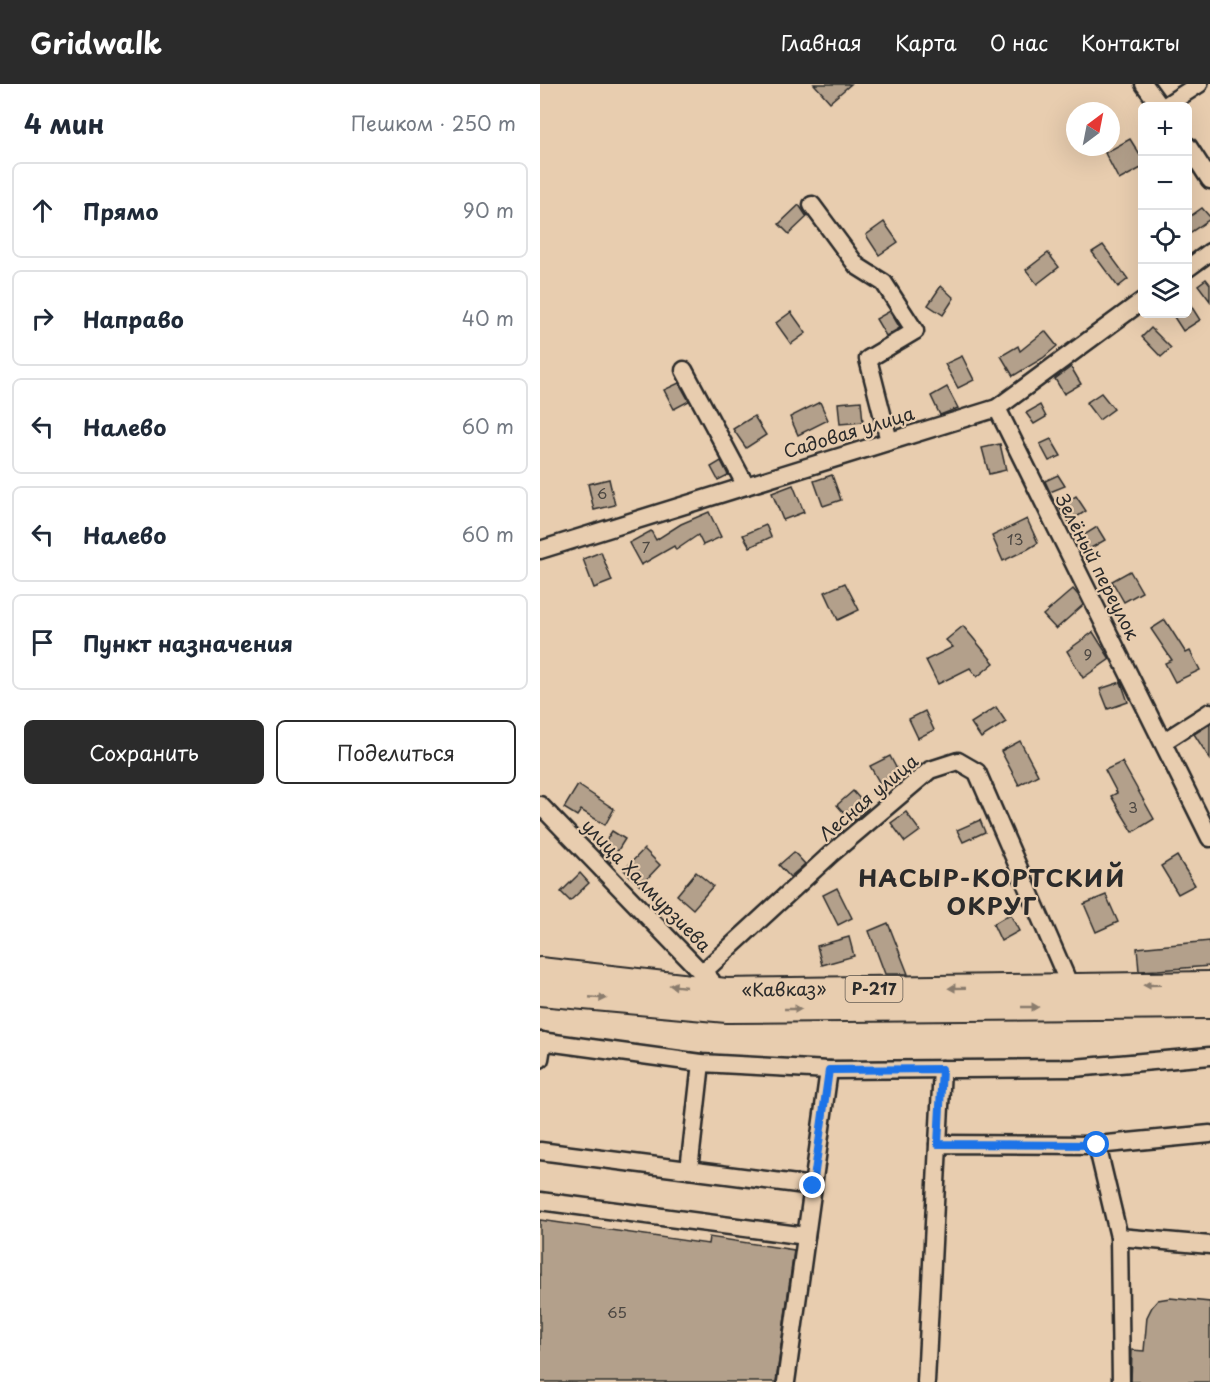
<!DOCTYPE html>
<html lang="ru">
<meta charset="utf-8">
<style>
:root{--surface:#fff;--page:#f6f6f7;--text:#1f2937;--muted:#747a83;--line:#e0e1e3;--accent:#2b2b2b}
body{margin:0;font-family:"Playpen Sans",sans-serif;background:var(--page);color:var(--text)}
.controls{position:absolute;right:18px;top:18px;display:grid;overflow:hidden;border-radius:9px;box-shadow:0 6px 24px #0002}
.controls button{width:54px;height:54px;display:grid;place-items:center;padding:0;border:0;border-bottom:2px solid var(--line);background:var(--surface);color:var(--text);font:30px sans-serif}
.compass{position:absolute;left:526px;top:18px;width:54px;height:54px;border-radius:50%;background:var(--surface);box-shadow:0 6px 24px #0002;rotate:32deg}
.stop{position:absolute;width:18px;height:18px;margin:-14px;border:4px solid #1a73e8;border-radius:50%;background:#fff}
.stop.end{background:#1a73e8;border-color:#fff;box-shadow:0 2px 6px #0008}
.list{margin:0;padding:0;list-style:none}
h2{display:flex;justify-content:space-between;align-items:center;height:78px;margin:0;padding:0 24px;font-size:26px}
h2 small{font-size:20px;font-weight:400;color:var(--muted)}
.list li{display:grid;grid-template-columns:39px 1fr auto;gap:18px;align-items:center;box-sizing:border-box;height:96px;margin:0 12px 12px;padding:0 12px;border:2px solid var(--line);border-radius:9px}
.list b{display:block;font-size:22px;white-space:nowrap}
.list em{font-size:20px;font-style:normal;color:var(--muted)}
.actions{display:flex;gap:12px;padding:18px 24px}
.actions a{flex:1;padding:14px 0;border:2px solid var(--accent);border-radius:9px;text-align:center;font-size:21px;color:var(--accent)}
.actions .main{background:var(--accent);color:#fff}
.icon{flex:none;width:33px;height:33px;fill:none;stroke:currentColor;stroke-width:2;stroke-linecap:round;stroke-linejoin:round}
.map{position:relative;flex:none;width:670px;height:1298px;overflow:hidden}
header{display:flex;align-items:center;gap:36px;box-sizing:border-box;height:84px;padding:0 30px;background:var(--accent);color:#fff}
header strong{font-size:28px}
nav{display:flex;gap:33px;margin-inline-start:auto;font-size:21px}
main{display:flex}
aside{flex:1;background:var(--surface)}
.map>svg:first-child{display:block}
.building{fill:#b3a08b;stroke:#2b2b2b;stroke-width:1.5}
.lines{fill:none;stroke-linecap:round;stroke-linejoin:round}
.minor-casing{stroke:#2b2b2b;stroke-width:21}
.highway-casing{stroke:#2b2b2b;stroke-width:28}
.minor{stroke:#e8cdaf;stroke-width:16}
.highway{stroke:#e8cdaf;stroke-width:24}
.oneway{fill:#8a7c6d}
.route{stroke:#1a73e8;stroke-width:8}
.labels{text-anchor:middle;stroke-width:4.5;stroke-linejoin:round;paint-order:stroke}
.number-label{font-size:15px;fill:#4d4843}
.shield{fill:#e8cdaf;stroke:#645c53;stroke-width:1.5}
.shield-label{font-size:16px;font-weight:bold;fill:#2b2b2b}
.street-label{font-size:18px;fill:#2b2b2b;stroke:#e8cdaf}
.district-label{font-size:24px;font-weight:bold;letter-spacing:1.5px;fill:#2b2b2b;stroke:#e8cdaf}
</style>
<header>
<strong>Gridwalk</strong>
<nav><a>Главная</a><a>Карта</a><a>О нас</a><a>Контакты</a></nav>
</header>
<main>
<aside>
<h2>4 мин<small>Пешком · 250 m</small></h2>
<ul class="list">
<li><svg class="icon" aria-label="ahead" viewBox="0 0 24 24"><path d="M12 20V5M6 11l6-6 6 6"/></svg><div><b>Прямо</b></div><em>90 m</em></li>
<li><svg class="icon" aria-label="right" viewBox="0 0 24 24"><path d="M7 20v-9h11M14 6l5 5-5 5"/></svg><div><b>Направо</b></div><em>40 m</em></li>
<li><svg class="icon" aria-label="left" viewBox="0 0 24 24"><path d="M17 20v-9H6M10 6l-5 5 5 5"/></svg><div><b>Налево</b></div><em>60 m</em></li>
<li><svg class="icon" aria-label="left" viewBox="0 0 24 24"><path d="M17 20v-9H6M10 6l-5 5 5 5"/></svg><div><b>Налево</b></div><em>60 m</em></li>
<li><svg class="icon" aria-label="arrive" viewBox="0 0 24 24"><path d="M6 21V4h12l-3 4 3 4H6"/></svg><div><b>Пункт назначения</b></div></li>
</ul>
<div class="actions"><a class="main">Сохранить</a><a>Поделиться</a></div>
</aside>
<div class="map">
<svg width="670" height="1298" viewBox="0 0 670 1298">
<rect width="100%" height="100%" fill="#e8cdaf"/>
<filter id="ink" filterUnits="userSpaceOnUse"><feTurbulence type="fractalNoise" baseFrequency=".0167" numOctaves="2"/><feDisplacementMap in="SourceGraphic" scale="12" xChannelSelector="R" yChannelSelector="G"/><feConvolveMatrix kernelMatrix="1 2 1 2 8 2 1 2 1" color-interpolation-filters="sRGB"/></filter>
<g filter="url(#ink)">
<g class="building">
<polygon points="274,0 311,0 290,18"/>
<polygon points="590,55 603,76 603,83 579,96 565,69"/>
<polygon points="259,121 267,133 249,150 239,140"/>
<polygon points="662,124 670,133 670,135 648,150 648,134"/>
<polygon points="344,138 358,158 339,171 326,151"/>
<polygon points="563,161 588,195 578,203 552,168"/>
<polygon points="508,169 519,183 497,200 486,186"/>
<polygon points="666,195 670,200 670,217 658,201"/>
<polygon points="401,202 414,214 403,231 388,221"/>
<polygon points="648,217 660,236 643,247 632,230 648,230"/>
<polygon points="350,227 360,244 346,252 336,235"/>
<polygon points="251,228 266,249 251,260 236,239"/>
<polygon points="611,244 631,264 621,273 602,253"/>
<polygon points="505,247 517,262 503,274 473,292 461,272 478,262 480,267"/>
<polygon points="422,272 434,296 418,304 405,280"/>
<polygon points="531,283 541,300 524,310 515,295"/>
<polygon points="139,299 149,317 134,325 124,306"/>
<polygon points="407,303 418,324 400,331 391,312"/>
<polygon points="561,309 574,325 559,336 546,319"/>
<polygon points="321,317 323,338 300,340 298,319"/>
<polygon points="280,318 288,336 258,351 250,333"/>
<polygon points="500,321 506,333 494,340 486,329"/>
<polygon points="214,332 226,351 206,364 193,345"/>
<polygon points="511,355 521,372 509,377 500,360"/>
<polygon points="460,360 466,386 449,390 442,364"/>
<polygon points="181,377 188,391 178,396 171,383"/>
<polygon points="292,391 301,416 283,422 274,397"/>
<polygon points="518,391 525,402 510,408 505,397"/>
<polygon points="69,395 75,421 54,426 48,400"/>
<polygon points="253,401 264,428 243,436 232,409"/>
<polygon points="536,412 546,427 529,438 519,423"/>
<polygon points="169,428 181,453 163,461 158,451 136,466 134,462 101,481 89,459 111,447 116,456 141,440"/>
<polygon points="487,435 498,459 488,465 463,477 452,452"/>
<polygon points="226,441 231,453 210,463 203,451"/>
<polygon points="557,443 565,456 544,468 536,456"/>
<polygon points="61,468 72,497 54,504 43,475"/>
<polygon points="590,487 602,508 584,518 572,497"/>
<polygon points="305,499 319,526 298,536 285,508"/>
<polygon points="533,505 538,511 543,521 516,545 503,531"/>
<polygon points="625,536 646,569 650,567 660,586 635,598 625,579 632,576 611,545"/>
<polygon points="423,542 454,579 437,593 430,584 398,600 386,576 413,563 406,556"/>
<polygon points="553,548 570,575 543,594 527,567"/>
<polygon points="581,598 588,618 568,625 560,605"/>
<polygon points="456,623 466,638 441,654 431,639"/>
<polygon points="385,627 394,646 378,654 369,635"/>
<polygon points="670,640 670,675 654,650"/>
<polygon points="480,657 498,691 479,701 461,667"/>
<polygon points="350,672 361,693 342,703 330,682"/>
<polygon points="582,678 614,735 593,748 571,712 577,709 565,686"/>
<polygon points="38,701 74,725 65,741 41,726 37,732 24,724"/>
<polygon points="313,707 328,724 312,738 297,721"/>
<polygon points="366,728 380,747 365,758 351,739"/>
<polygon points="440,736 445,748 423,758 417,746"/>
<polygon points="72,747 85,755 70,779 59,767"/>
<polygon points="104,765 120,781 100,802 84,786"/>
<polygon points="254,768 265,780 250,793 239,781"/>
<polygon points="637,772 655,801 638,810 621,782"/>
<polygon points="156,788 173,802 153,825 137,811"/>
<polygon points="40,789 49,799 30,817 21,808"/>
<polygon points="297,804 312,834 298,841 283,811"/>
<polygon points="566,811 578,838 556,848 544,820"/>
<polygon points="470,830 479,847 461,857 453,840"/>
<polygon points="348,839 368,890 345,890 329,847"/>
<polygon points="309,853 314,872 282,881 277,862"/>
<polygon points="670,857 670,882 618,886 599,887 597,864"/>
<polygon points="0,1136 168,1160 169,1153 254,1166 236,1298 0,1298"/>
<polygon points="630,1214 670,1218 670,1298 591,1298 592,1266 604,1267 607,1233 612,1223 618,1216"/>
</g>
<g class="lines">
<g class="minor-casing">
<g id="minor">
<polyline points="604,0 620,22"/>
<polyline points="625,22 659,0"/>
<polyline points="648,62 670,96"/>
<polyline points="272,121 317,182 344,199 375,247 328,275 349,357"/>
<polyline points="648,184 670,168"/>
<polyline points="144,286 206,402"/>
<polyline points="457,324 670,754"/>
<polyline points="0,466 457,324 602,217"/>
<polyline points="623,658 670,628"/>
<polyline points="0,721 162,889 171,896"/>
<polyline points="162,889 291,770 390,686 418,677 437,688 530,902"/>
<polyline points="0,957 161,979 289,986 534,984 670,972"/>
<polyline points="0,975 3,957"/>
<polyline points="398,1060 402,985"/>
<polyline points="557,1061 579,1153 581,1298"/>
<polyline points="0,1067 273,1102"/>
<polyline points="149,1086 161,979"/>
<polyline points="0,1117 266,1152"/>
<polyline points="579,1153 670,1161"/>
<polyline points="246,1298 289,986"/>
<polyline points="386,1298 398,1060 557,1061 670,1050"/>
</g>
</g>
<g class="highway-casing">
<g id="highway">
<polyline points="0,886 186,907 670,900"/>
<polyline points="0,909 187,926 670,922"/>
</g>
</g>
<use href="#minor" class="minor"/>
<use href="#highway" class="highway"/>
</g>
<defs><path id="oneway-solid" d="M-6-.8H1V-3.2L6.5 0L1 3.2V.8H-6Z" transform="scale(1.5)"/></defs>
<g class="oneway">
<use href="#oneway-solid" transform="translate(612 901) rotate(179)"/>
<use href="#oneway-solid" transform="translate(138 902) rotate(-174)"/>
<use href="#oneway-solid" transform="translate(417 904) rotate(179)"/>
<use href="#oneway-solid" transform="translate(58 914) rotate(5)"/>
<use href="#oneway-solid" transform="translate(490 923)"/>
<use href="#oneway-solid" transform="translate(253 925)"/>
</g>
</g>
<g class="lines" filter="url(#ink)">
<polyline class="route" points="273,1102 289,986 402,985 398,1060 557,1061"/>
</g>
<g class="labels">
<g class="number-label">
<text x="62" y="415">6</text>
<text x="475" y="461">13</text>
<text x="106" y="469">7</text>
<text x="548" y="576">9</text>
<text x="593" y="729">3</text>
<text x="77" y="1234">65</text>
</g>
<rect class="shield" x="305.5" y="892" width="57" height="26" rx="4.5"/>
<g class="shield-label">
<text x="334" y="911">Р-217</text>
</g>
<g class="street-label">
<text transform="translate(309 349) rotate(-17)" y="6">Садовая улица</text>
<text transform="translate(557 483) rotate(63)" y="6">Зелёный переулок</text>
<text transform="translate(329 714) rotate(-40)" y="6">Лесная улица</text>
<text transform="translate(106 802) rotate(46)" y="6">улица Халмурзиева</text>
<text transform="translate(244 906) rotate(-1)" y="6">«Кавказ»</text>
</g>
<g class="district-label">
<text x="452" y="803">НАСЫР-КОРТСКИЙ<tspan x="452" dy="28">ОКРУГ</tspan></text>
</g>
</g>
</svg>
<div class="controls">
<button>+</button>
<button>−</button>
<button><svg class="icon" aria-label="locate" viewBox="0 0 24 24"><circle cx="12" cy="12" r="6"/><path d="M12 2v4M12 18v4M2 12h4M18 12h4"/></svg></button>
<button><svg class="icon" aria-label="layers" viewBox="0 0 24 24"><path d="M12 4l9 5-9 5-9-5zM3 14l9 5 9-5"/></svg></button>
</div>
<svg class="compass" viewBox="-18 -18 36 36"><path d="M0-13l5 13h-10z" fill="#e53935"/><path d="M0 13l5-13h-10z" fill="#747a83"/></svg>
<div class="stop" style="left:557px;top:1061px"></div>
<div class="stop end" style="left:273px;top:1102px"></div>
</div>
</main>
